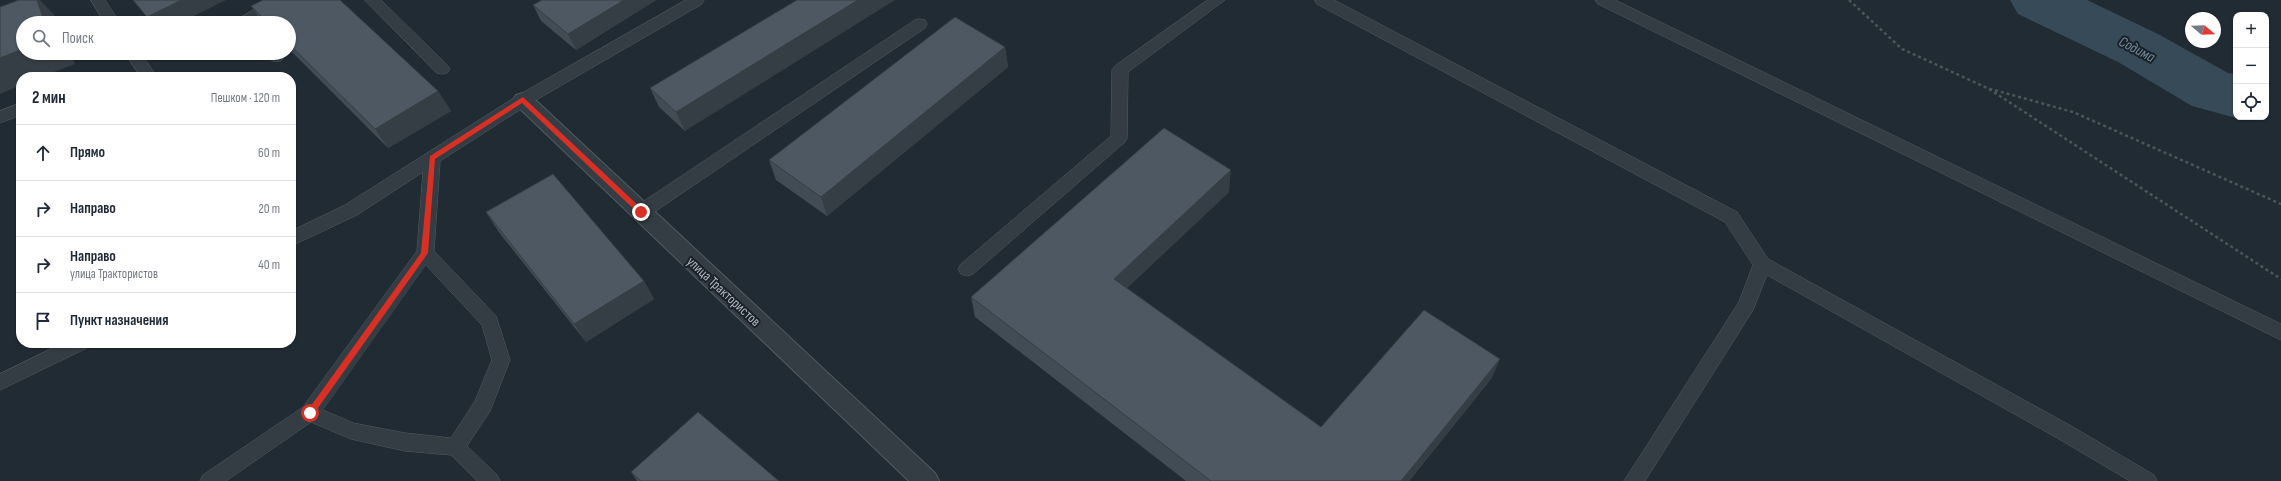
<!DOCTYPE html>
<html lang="ru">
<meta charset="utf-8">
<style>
:root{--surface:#fff;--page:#f6f6f7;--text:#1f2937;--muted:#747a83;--line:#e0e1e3}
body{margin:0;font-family:"Sofia Sans Condensed",sans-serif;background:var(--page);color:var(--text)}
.controls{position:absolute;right:12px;top:12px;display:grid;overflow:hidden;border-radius:8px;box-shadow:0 1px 3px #0004}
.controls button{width:36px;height:36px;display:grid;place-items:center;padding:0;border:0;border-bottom:1px solid var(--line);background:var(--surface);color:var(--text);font:20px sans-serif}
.compass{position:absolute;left:2185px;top:12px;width:36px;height:36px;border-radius:50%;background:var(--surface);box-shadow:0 1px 3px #0004;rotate:109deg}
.stop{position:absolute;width:12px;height:12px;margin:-9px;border:3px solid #d93025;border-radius:50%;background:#fff}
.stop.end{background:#d93025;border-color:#fff;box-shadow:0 1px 4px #0008}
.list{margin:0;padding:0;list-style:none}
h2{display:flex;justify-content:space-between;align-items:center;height:52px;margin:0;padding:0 16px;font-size:17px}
h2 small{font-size:13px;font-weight:400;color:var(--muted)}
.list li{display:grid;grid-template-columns:26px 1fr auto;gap:12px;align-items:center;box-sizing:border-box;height:56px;padding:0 16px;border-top:1px solid var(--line)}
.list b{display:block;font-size:15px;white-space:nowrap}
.list p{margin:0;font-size:13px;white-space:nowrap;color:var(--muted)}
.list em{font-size:13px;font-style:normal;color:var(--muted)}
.icon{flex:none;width:22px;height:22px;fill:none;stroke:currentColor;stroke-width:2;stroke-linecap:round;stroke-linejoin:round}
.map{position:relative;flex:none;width:2281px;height:481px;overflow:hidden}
.search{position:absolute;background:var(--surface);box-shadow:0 1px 3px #0004;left:16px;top:16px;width:280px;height:44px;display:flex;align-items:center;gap:10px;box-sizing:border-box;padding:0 14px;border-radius:22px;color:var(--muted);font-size:15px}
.panel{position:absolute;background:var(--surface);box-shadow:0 1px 3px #0004;left:16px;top:72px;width:280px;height:276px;border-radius:16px}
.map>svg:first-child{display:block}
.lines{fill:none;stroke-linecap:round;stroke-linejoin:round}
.river{fill:#364a58;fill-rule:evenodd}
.lane-casing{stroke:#525b62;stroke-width:1}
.street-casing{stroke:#525b62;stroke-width:2}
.path{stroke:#485858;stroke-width:2.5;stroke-dasharray:3 3;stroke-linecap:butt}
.lane{fill:#343d44;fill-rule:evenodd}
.street{fill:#343d44;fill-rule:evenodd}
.wall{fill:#424c54}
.shaded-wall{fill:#363e45}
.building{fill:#4d5862;stroke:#363e45}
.route{fill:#d93025}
.labels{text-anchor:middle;stroke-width:4;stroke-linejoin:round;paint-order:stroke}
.street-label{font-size:14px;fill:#afb8c1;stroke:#1a2228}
.water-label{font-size:15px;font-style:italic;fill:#728da1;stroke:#1a2228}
</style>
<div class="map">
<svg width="2281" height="481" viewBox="0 0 2281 481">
<rect width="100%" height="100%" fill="#212b33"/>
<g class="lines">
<polygon class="river" points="2010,0 2087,0 2158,34 2228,73 2236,74 2236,117 2238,117 2236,118 2192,106 2118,62 2018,14"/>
<g class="lane-casing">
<g id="lane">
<polygon points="91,0 105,0 120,23 105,23"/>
<polygon points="271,0 289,0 287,4 254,23 236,23 238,19"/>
<polygon points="365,0 381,0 447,65 450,69 447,73 442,74 437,73"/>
<path d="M686 0H704L702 4 529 104 440 161 434 251 496 316 510 360 490 411 467 446 497 475 500 481H477L451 455 405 451 351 439 311 422 226 481H200L203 475 303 407 417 251 423 172 357 215 291 246V231L345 205 517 96ZM426 265 482 325 492 360 475 401 451 438 405 433 353 423 323 410Z"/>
<polygon points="1208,0 1225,0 1128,72 1127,138 1125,142 973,274 967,276 961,274 958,269 961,264 1111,136 1112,70 1115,66"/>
<polygon points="1315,0 1334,0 1737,212 1768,259 2073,427 2154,475 2157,481 2130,481 2059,439 1767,275 1753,310 1645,481 1624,481 1739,302 1753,265 1725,222 1317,4"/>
<polygon points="1596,0 1615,0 2281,324 2281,340 1598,4"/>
<polygon points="920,19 925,20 927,24 925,28 647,217 641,219 635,217 633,212 635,207 915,20"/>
<polygon points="125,53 141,53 157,77 141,77"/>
<path d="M264 53H281L284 57 281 61C273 63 269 60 264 53Z"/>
<polygon points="21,103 21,115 0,123 0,111"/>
<polygon points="63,343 90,343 87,348 0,390 0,374"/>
</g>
</g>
<g class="street-casing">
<polygon id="street" points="523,93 530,95 935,473 939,481 909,481 516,105 513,100 516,95"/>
</g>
<g class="path">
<polyline points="1849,0 1902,49 1987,88 2073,112 2281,204"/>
<polyline points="1989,89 2281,279"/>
</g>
<use href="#lane" class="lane"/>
<use href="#street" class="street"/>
</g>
<g class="wall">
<polygon points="263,0 340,0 438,91 451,111 388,148 289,49 289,23 263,23 251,6"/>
<polygon points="656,0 576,50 541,21 533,5"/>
<polygon points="797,0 685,131 659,107 650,88"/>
<polygon points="1005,47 1008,67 827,216 776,180 769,160"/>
<polygon points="1229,192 1127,288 1321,427 1500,359 1491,379 1409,481 1186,481 975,317 971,297"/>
<polygon points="486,212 644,281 654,299 586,342 498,231"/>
<polygon points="631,472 779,481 637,481"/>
</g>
<g class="shaded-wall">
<polygon points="37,0 40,0 58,19 60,23 45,23"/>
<polygon points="182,0 226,0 180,23 152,23 147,17"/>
<polygon points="624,0 656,0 576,50 568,34"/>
<polygon points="858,0 895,0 685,131 676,112"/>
<polygon points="1005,47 1008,67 827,216 821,197"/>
<polygon points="23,49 23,53 71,53 75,64 41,77 21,77 21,85 0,94 0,58"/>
<polygon points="438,91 451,111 388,148 375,129"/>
<polygon points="1231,170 1229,192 1114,300 1114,279"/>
<polygon points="644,281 654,299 586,342 574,324"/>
<polygon points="1500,359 1491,379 1409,481 1401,481"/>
</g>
<g class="building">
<polygon points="19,0 37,0 45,23 23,23 23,49 0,58 0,7"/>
<polygon points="133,0 182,0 147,17"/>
<polygon points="263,0 340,0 438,91 375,129 289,44 289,23 268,23 251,6"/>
<polygon points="542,0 624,0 568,34 533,5"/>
<polygon points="797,0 858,0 676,112 650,88"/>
<polygon points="955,17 1005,47 821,197 769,160"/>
<polygon points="1164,128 1231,170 1114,279 1321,427 1424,310 1500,359 1401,481 1211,481 971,297"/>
<polygon points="553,174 644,281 574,324 486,212"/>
<polygon points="698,412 779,481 641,481 631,472"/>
</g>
<polygon class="route" points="523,97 643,210 643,214 639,214 522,103 435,159 428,253 313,415 308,415 308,410 421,253 430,156"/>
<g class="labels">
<g class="street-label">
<text transform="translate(724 291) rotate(43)" y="5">улица Трактористов</text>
</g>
<g class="water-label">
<text transform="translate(2137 49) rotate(28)" y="5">Содима</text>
</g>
</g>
</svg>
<div class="controls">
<button>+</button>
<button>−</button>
<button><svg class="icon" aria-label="locate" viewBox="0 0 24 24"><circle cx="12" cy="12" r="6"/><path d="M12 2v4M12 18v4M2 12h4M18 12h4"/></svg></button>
</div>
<svg class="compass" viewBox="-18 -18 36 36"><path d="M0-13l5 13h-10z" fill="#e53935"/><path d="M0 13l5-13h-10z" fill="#747a83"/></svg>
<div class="stop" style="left:310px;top:413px"></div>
<div class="stop end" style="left:641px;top:212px"></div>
<div class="search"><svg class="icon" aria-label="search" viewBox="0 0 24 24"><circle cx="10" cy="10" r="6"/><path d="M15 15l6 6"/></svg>Поиск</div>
<section class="panel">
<h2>2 мин<small>Пешком · 120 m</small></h2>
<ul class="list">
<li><svg class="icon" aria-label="ahead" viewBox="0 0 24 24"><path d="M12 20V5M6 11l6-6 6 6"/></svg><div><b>Прямо</b></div><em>60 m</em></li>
<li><svg class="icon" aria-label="right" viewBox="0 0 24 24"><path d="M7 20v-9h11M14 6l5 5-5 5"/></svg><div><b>Направо</b></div><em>20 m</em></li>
<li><svg class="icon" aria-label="right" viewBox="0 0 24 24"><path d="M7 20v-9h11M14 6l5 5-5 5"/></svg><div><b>Направо</b><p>улица Трактористов</p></div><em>40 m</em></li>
<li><svg class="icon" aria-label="arrive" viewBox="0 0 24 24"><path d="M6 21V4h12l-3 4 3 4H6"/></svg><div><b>Пункт назначения</b></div></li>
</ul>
</section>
</div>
